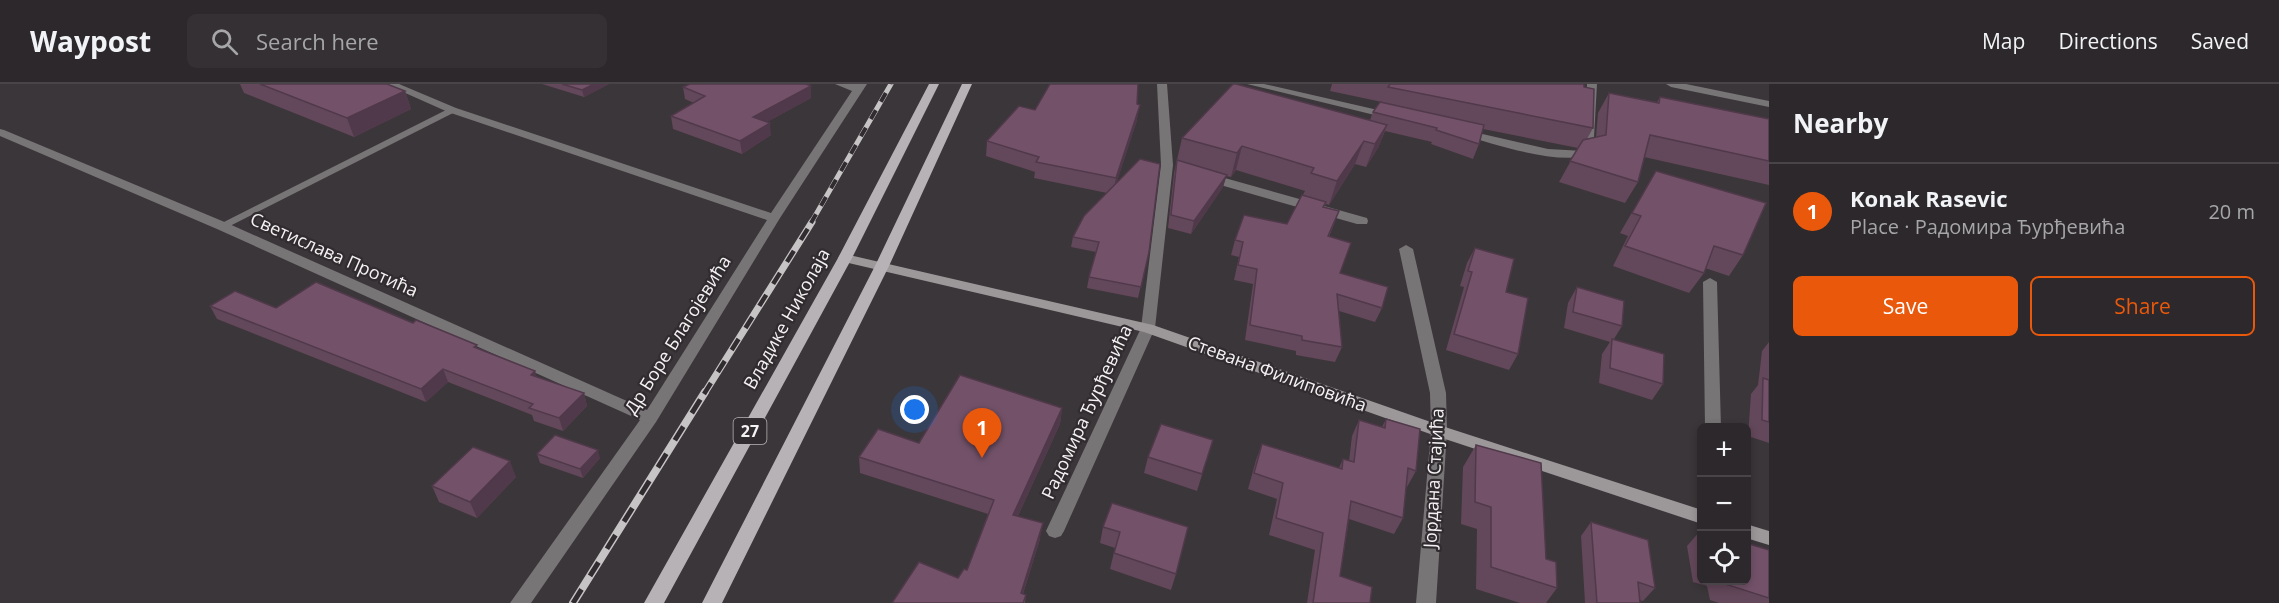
<!DOCTYPE html>
<meta charset="utf-8">
<style>
:root{--surface:#2c282b;--page:#343033;--text:#f1f3f6;--muted:#a6a6a9;--line:#484447;--accent:#ea580c}
body{margin:0;font-family:"Open Sans",sans-serif;background:var(--page);color:var(--text)}
.controls{position:absolute;right:18px;bottom:18px;display:grid;overflow:hidden;border-radius:9px;box-shadow:0 3px 9px #0003}
.controls button{width:54px;height:54px;display:grid;place-items:center;padding:0;border:0;border-bottom:2px solid var(--line);background:var(--surface);color:var(--text);font:30px sans-serif}
.you{position:absolute;left:915px;top:326px;width:21px;height:21px;margin:-15px;border:4px solid #fff;border-radius:50%;background:#1a73e8;box-shadow:0 0 0 9px #1a73e833}
.badge{display:grid;place-items:center;width:39px;height:39px;border-radius:50%;background:var(--accent);color:#fff;font-size:20px;font-weight:700}
.pin{position:absolute;translate:-50% -50px;filter:drop-shadow(0 2px 3px #0008)}
.pin::after{content:'';position:absolute;top:32px;width:21px;height:18px;background:inherit;clip-path:polygon(0 0,100% 0,50% 100%)}
.list{margin:0;padding:0;list-style:none}
h2{display:flex;justify-content:space-between;align-items:center;height:78px;margin:0;padding:0 24px;font-size:26px}
h2 small{font-size:20px;font-weight:400;color:var(--muted)}
.list li{display:grid;grid-template-columns:39px 1fr auto;gap:18px;align-items:center;box-sizing:border-box;height:96px;padding:0 24px;border-top:2px solid var(--line)}
.list b{display:block;font-size:22px;white-space:nowrap}
.list p{margin:0;font-size:20px;white-space:nowrap;color:var(--muted)}
.list em{font-size:20px;font-style:normal;color:var(--muted)}
.actions{display:flex;gap:12px;padding:18px 24px}
.actions a{flex:1;padding:14px 0;border:2px solid var(--accent);border-radius:9px;text-align:center;font-size:21px;color:var(--accent)}
.actions .main{background:var(--accent);color:#fff}
.icon{flex:none;width:33px;height:33px;fill:none;stroke:currentColor;stroke-width:2;stroke-linecap:round;stroke-linejoin:round}
.map{position:relative;flex:none;width:1769px;height:519px;overflow:hidden}
header{display:flex;align-items:center;gap:36px;box-sizing:border-box;height:84px;padding:0 30px;background:var(--surface);border-bottom:2px solid var(--line)}
header strong{font-size:28px}
nav{display:flex;gap:33px;margin-inline-start:auto;font-size:21px}
.search{width:420px;height:54px;background:var(--page);display:flex;align-items:center;gap:15px;box-sizing:border-box;padding:0 21px;border-radius:9px;color:var(--muted);font-size:22px}
main{display:flex}
aside{flex:1;background:var(--surface)}
.map>svg:first-child{display:block}
.lines{fill:none;stroke-linecap:round;stroke-linejoin:round}
.lane{fill:#787577;fill-rule:evenodd}
.street{fill:#787577;fill-rule:evenodd}
.secondary{fill:#9c989a;fill-rule:evenodd}
.primary{fill:#b7b2b5;fill-rule:evenodd}
.rail-far2-casing{stroke:#c7c4c6;stroke-width:5}
.rail-far1-casing{stroke:#c7c4c6;stroke-width:7}
.rail-casing{stroke:#c7c4c6;stroke-width:8}
.rail-far2{stroke:#302c2f;stroke-width:4;stroke-dasharray:10;stroke-linecap:butt}
.rail-far1{stroke:#302c2f;stroke-width:4.5;stroke-dasharray:13;stroke-linecap:butt}
.rail{stroke:#302c2f;stroke-width:5;stroke-dasharray:16;stroke-linecap:butt}
.wall{fill:#63475a}
.shaded-wall{fill:#50394a}
.building{fill:#735269;stroke:#50394a;stroke-width:1.5}
.labels{text-anchor:middle;stroke-width:4.5;stroke-linejoin:round;paint-order:stroke}
.shield{fill:#302c2f;stroke:#bab7b9;stroke-width:1.5}
.shield-label{font-size:16px;font-weight:bold;fill:#f5f2f4}
.street-label{font-size:18px;fill:#f5f2f4;stroke:#302c2f}
</style>
<header>
<strong>Waypost</strong>
<div class="search"><svg class="icon" aria-label="search" viewBox="0 0 24 24"><circle cx="10" cy="10" r="6"/><path d="M15 15l6 6"/></svg>Search here</div>
<nav><a>Map</a><a>Directions</a><a>Saved</a></nav>
</header>
<main>
<div class="map">
<svg width="1769" height="519" viewBox="0 0 1769 519">
<rect width="100%" height="100%" fill="#3b3639"/>
<g class="lines">
<g class="lane">
<polygon points="1247,0 1264,0 1391,29 1396,32 1391,35"/>
<path d="M1587 0H1597L1593 71C1553 81 1500 61 1461 51L1460 49 1465 46 1548 65 1584 67Z"/>
<polygon points="452,23 457,26 455,28 226,144 218,144 216,142"/>
</g>
<g class="street">
<polygon points="385,0 399,0 456,24 771,129 852,7 835,0 867,0 780,134 656,338 531,519 510,519 640,336 217,145 0,52 0,45 4,46 227,139 647,326 767,136 448,28"/>
<polygon points="1157,0 1167,0 1173,81 1155,244 1064,447 1061,452 1055,454 1049,452 1046,447 1141,244 1161,81"/>
<polygon points="1666,0 1686,0 1769,17 1769,23 1671,3"/>
<polygon points="1207,89 1367,134 1368,137 1367,140 1357,140 1203,96 1203,90"/>
<polygon points="1406,161 1413,165 1446,309 1447,347 1436,519 1416,519 1431,347 1430,309 1399,165"/>
<polygon points="1710,194 1717,198 1721,344 1705,344 1703,198"/>
</g>
<g class="secondary">
<polygon points="845,170 1153,241 1445,343 1702,426 1702,440 1433,351 1144,248 840,177 838,174 840,171"/>
<polygon points="1746,440 1769,447 1769,461 1746,454"/>
</g>
<g class="primary">
<polygon points="929,0 939,0 852,174 664,519 644,519 838,174"/>
<polygon points="962,0 972,0 889,182 722,519 702,519 875,182"/>
</g>
<g class="rail-far2-casing">
<polyline id="rail-far2" points="811,139 891,0"/>
</g>
<g class="rail-far1-casing">
<polyline id="rail-far1" points="704,310 812,138"/>
</g>
<g class="rail-casing">
<polyline id="rail" points="573,519 705,308"/>
</g>
<use href="#rail-far2" class="rail-far2"/>
<use href="#rail-far1" class="rail-far1"/>
<use href="#rail" class="rail"/>
</g>
<g class="wall">
<polygon points="240,0 387,0 405,7 411,25 354,53 244,9"/>
<polygon points="542,0 609,0 584,13"/>
<polygon points="690,0 810,0 809,1 811,14 767,38 771,51 742,70 673,45 671,32 694,19 685,15 683,3"/>
<polygon points="1332,0 1584,0 1584,3 1593,44 1587,55 1596,53 1598,29 1609,9 1657,18 1660,13 1769,35 1769,101 1644,73 1638,98 1625,119 1559,98 1578,64 1483,45 1479,60 1473,75 1431,60 1432,58 1385,47 1378,64 1366,83 1355,80 1329,121 1326,120 1324,123 1339,127 1329,153 1340,189 1382,224 1375,238 1339,227 1342,263 1335,278 1296,271 1296,267 1245,256 1253,200 1234,196 1239,173 1231,171 1235,156 1287,140 1305,107 1236,86 1231,93 1226,92 1223,103 1191,150 1168,144 1174,89 1182,54 1370,36 1373,28 1382,18 1330,7"/>
<polygon points="1137,20 1137,36 1116,100 1149,168 1138,214 1087,204 1089,193 1096,168 1071,163 1073,153 1107,109 1034,94 1035,88 986,72 987,57 1035,26"/>
<polygon points="1656,87 1743,171 1729,192 1705,184 1704,189 1689,209 1613,182 1628,152 1620,149"/>
<polygon points="1475,164 1506,208 1518,270 1509,286 1446,266 1464,203 1460,202 1467,179"/>
<polygon points="1577,203 1622,242 1614,255 1663,300 1652,316 1599,299 1602,270 1610,258 1564,244 1568,219"/>
<polygon points="210,222 276,224 413,239 478,265 537,293 584,309 587,322 563,347 534,337 532,331 448,298 426,318 217,235"/>
<polygon points="1769,258 1769,359 1748,352 1751,310 1758,301 1762,267"/>
<polygon points="1062,324 1060,340 1018,432 1040,455 1023,510 1026,511 1025,519 892,519 958,494 967,486 988,430 860,389 859,373"/>
<polygon points="1386,335 1416,387 1407,403 1406,402 1403,434 1394,450 1349,435 1340,492 1370,519 1307,519 1315,466 1269,451 1277,415 1248,405 1256,376 1262,360 1339,384 1343,375 1349,377 1352,352 1359,336 1382,343"/>
<polygon points="1213,356 1197,407 1144,389 1148,373"/>
<polygon points="1476,361 1546,475 1557,504 1546,519 1520,519 1476,505 1477,445 1461,440 1463,383"/>
<polygon points="537,370 600,374 583,394 540,379"/>
<polygon points="516,393 477,434 439,418 432,402"/>
<polygon points="1591,438 1655,504 1643,517 1639,516 1640,519 1585,519 1581,452"/>
<polygon points="1103,443 1188,443 1176,490 1171,506 1110,485 1115,464 1100,459"/>
<polygon points="1701,446 1701,496 1746,496 1769,466 1769,519 1719,519 1710,516 1707,502 1693,498 1687,462"/>
</g>
<g class="shaded-wall">
<polygon points="594,0 609,0 584,13 582,6"/>
<polygon points="811,2 811,14 754,45 753,33"/>
<polygon points="405,7 411,25 354,53 347,34"/>
<polygon points="1140,21 1137,36 1113,110 1116,94"/>
<polygon points="770,39 771,51 742,70 740,57"/>
<polygon points="1387,41 1378,64 1366,83 1375,60"/>
<polygon points="1364,57 1355,80 1329,121 1337,97"/>
<polygon points="1242,62 1236,86 1231,93 1237,69"/>
<polygon points="1227,91 1223,103 1191,150 1194,137"/>
<polygon points="443,285 448,298 426,318 421,305"/>
<polygon points="535,287 539,300 531,291"/>
<polygon points="584,309 587,322 563,347 559,334"/>
<polygon points="1062,324 1060,340 1011,447 1013,431"/>
<polygon points="598,366 600,374 583,394 580,385"/>
<polygon points="510,377 516,393 477,434 470,418"/>
<polygon points="1043,439 1040,455 1020,519 1021,509"/>
</g>
<g class="building">
<polygon points="260,0 387,0 405,7 347,34"/>
<polygon points="562,0 594,0 582,6"/>
<polygon points="690,0 806,0 811,2 753,33 770,39 740,57 671,32 705,12 683,3"/>
<polygon points="1050,0 1138,0 1137,20 1140,21 1116,94 1036,78 1039,73 987,57 1019,22 1035,26"/>
<polygon points="1233,0 1236,0 1387,41 1375,60 1364,57 1337,97 1311,89 1314,84 1242,62 1237,69 1182,54"/>
<polygon points="1390,0 1584,0 1584,3 1594,5 1593,44 1388,3"/>
<polygon points="1609,9 1659,19 1660,13 1769,35 1769,77 1650,51 1638,98 1570,77 1583,56 1606,51"/>
<polygon points="1380,18 1484,41 1479,60 1436,46 1437,44 1373,28"/>
<polygon points="1140,75 1160,80 1149,168 1141,203 1089,193 1099,158 1073,153 1084,132"/>
<polygon points="1177,76 1227,91 1194,137 1171,131"/>
<polygon points="1656,87 1766,119 1743,171 1714,162 1704,189 1625,162 1641,132 1632,129"/>
<polygon points="1302,111 1326,118 1323,123 1339,127 1328,152 1351,159 1340,189 1388,203 1382,224 1337,210 1342,263 1302,256 1302,252 1250,241 1257,185 1238,181 1243,158 1235,156 1244,131 1287,140"/>
<polygon points="1475,164 1514,175 1506,208 1528,214 1518,270 1454,250 1472,188 1468,187"/>
<polygon points="316,198 413,239 416,236 477,261 474,263 535,287 531,291 584,309 559,334 529,324 533,320 443,285 421,305 210,222 235,207 276,224"/>
<polygon points="1577,203 1624,217 1622,242 1573,228"/>
<polygon points="1612,255 1664,270 1663,300 1610,284"/>
<polygon points="960,291 1062,324 1013,431 1043,439 1021,509 1026,511 1023,519 892,519 919,478 958,494 964,485 967,486 994,416 859,373 878,345 919,359"/>
<polygon points="1763,294 1769,296 1769,338 1762,336"/>
<polygon points="1386,335 1420,345 1416,387 1408,384 1403,434 1351,417 1340,492 1372,503 1370,519 1313,519 1323,449 1276,434 1283,399 1254,389 1262,360 1342,385 1343,375 1354,378 1359,336 1385,344"/>
<polygon points="1161,340 1213,356 1202,390 1148,373"/>
<polygon points="555,351 598,366 580,385 537,370"/>
<polygon points="1476,361 1541,379 1546,475 1556,478 1557,504 1491,483 1491,423 1475,418"/>
<polygon points="473,363 510,377 470,418 432,402"/>
<polygon points="1112,419 1188,443 1176,490 1114,469 1120,448 1103,443"/>
<polygon points="1591,438 1648,456 1655,504 1638,498 1640,519 1597,519"/>
<polygon points="1746,459 1769,466 1769,514 1725,500 1724,496 1746,496"/>
</g>
<g class="labels">
<rect class="shield" x="733.5" y="334" width="33" height="26" rx="4.5"/>
<g class="shield-label">
<text x="750" y="353">27</text>
</g>
<g class="street-label">
<text transform="translate(334 171) rotate(24)" y="6">Светислава Протића</text>
<text transform="translate(787 235) rotate(-61)" y="6">Владике Николаја</text>
<text transform="translate(678 251) rotate(-58)" y="6">Др Боре Благојевића</text>
<text transform="translate(1277 290) rotate(20)" y="6">Стевана Филиповића</text>
<text transform="translate(1087 328) rotate(-65)" y="6">Радомира Ђурђевића</text>
<text transform="translate(1434 394) rotate(-87)" y="6">Јордана Стајића</text>
</g>
</g>
</svg>
<div class="controls">
<button>+</button>
<button>−</button>
<button><svg class="icon" aria-label="locate" viewBox="0 0 24 24"><circle cx="12" cy="12" r="6"/><path d="M12 2v4M12 18v4M2 12h4M18 12h4"/></svg></button>
</div>
<div class="you"></div>
<div class="pin badge" style="left:982px;top:374px">1</div>
</div>
<aside>
<h2>Nearby<small></small></h2>
<ul class="list">
<li><span class="badge">1</span><div><b>Konak Rasevic</b><p>Place · Радомира Ђурђевића</p></div><em>20 m</em></li>
</ul>
<div class="actions"><a class="main">Save</a><a>Share</a></div>
</aside>
</main>
